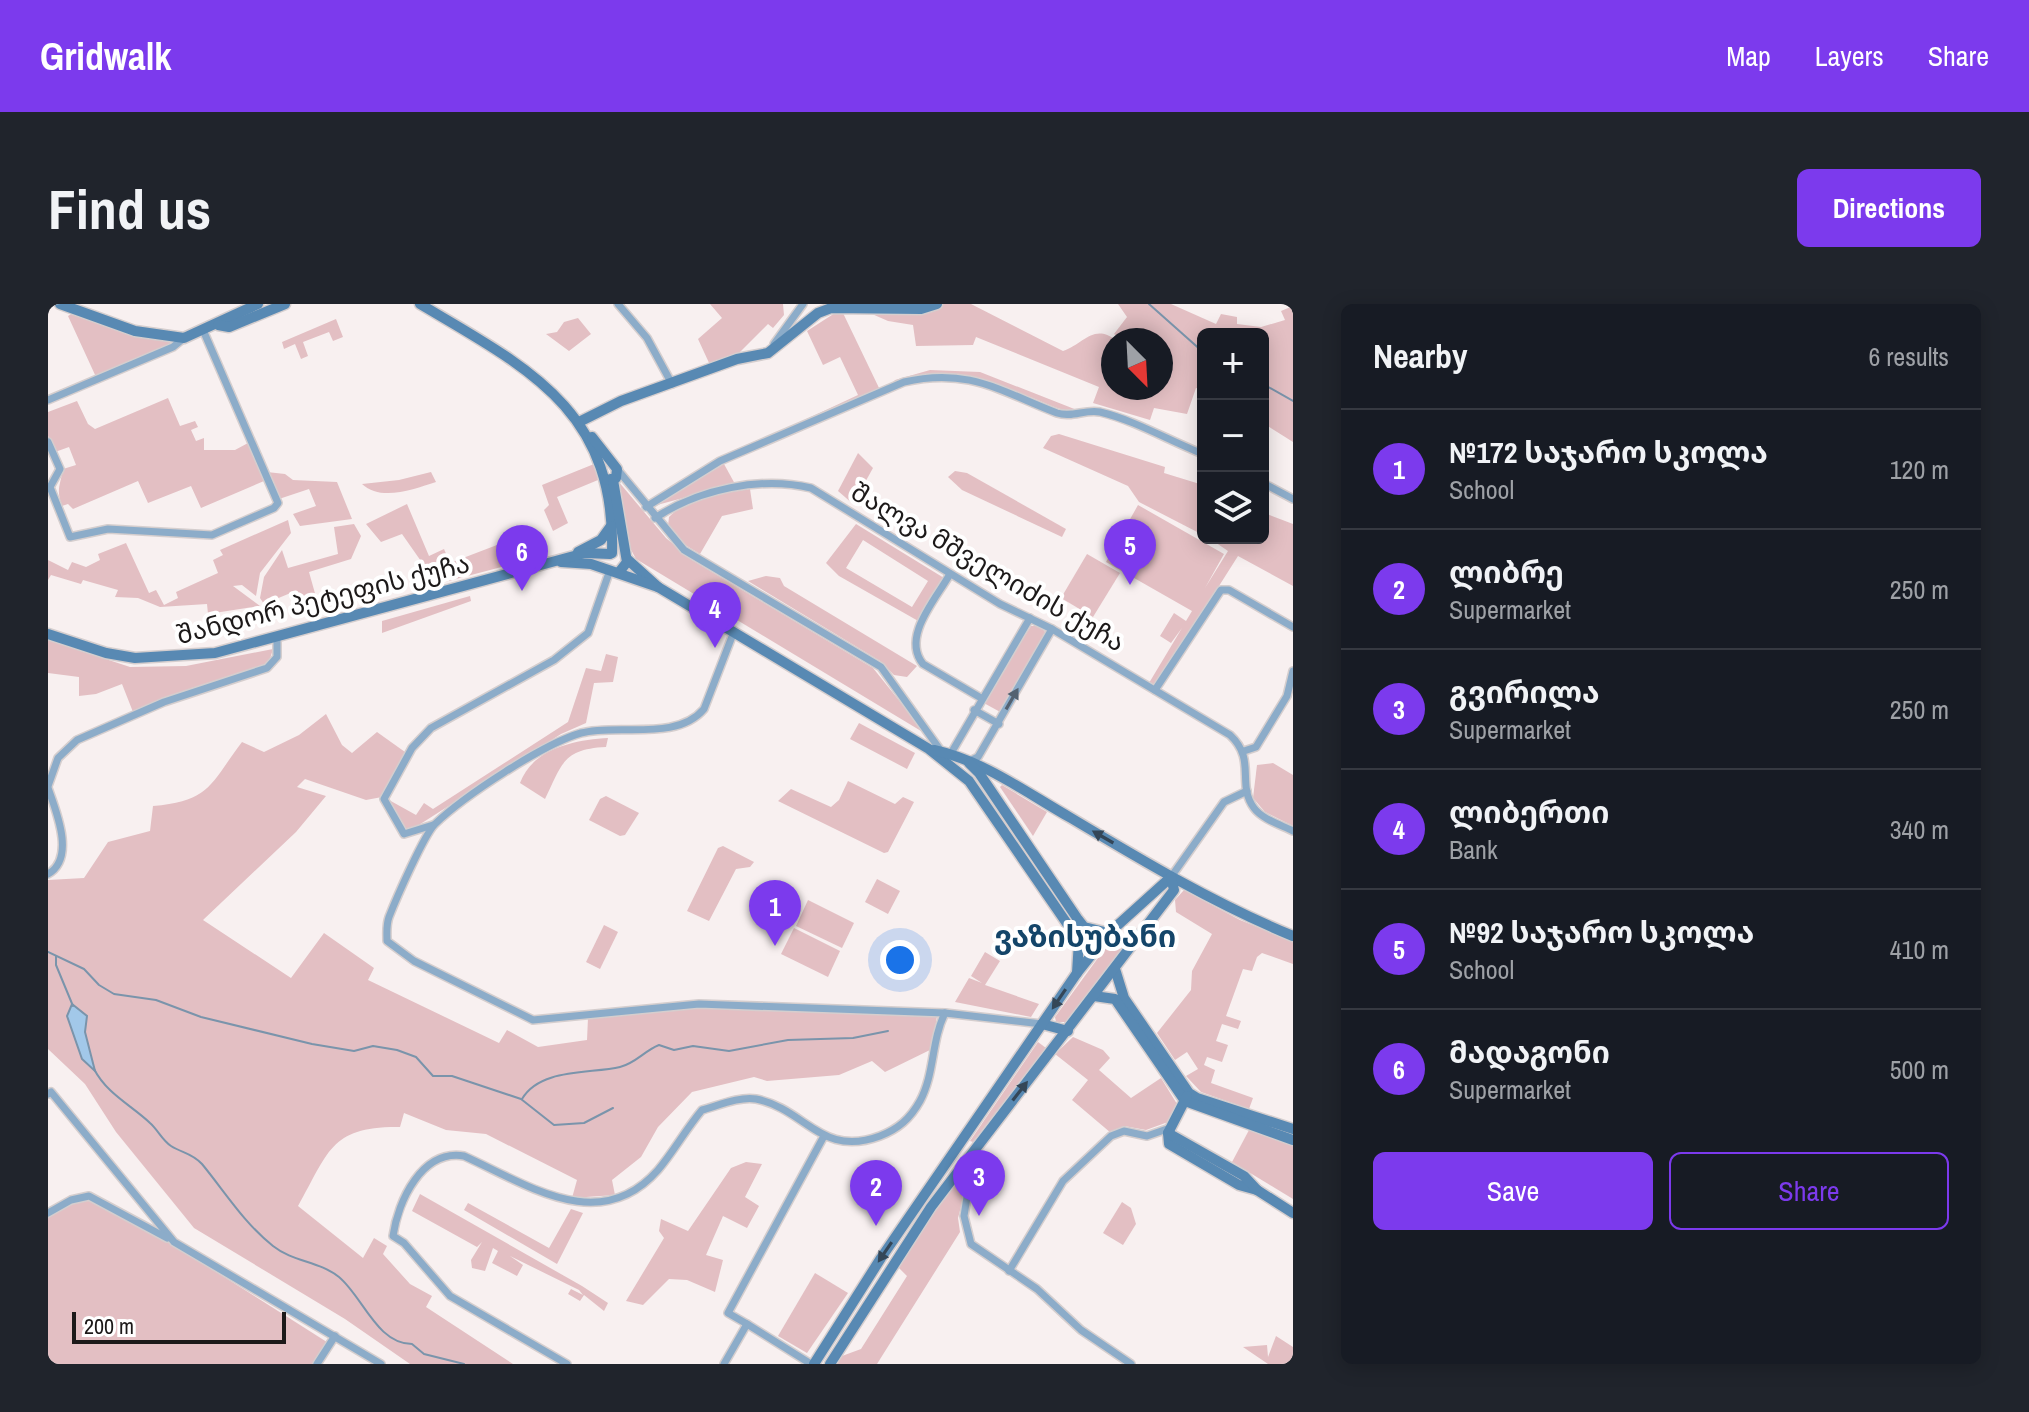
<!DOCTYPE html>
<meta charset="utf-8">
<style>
:root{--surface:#171b24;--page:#20242c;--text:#f1f3f6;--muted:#9ea1a6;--line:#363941;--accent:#7c3aed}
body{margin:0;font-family:"Archivo Narrow","Noto Sans Georgian",sans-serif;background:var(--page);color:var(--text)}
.controls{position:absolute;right:24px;top:24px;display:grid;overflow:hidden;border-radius:12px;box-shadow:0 4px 20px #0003}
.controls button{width:72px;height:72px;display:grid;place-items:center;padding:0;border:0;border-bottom:2px solid var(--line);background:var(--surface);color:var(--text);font:40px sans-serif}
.compass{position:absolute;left:1053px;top:24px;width:72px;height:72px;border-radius:50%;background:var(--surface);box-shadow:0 4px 20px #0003;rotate:156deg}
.scale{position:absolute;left:24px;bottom:20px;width:214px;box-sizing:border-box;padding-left:8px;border:4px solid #1c1919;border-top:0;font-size:22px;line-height:28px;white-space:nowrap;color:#1c1919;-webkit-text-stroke:6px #fff;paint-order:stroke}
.you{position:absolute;left:852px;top:656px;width:28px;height:28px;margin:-20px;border:6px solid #fff;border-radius:50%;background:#1a73e8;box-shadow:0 0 0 12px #1a73e833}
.badge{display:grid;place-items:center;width:52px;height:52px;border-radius:50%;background:var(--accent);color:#fff;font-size:26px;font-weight:700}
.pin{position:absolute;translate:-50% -66px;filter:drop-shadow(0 2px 4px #0008)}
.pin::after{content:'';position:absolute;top:42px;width:28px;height:24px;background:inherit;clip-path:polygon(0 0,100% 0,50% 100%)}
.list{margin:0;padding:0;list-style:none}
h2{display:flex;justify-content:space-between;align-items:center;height:104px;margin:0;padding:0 32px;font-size:34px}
h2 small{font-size:26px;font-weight:400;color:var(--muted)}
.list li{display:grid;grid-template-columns:52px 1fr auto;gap:24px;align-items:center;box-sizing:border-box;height:120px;padding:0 32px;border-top:2px solid var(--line)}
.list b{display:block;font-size:30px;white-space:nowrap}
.list p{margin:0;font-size:26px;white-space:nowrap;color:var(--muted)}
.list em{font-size:26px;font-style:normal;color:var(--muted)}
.actions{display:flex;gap:16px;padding:24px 32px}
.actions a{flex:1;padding:18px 0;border:2px solid var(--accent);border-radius:12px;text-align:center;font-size:28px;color:var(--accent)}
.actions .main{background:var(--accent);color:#fff}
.icon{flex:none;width:44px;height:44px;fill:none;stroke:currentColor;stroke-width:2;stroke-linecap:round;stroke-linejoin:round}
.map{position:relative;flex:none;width:1245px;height:1060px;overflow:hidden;border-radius:12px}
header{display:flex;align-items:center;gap:48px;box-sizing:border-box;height:112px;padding:0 40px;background:var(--accent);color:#fff}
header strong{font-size:38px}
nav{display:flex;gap:44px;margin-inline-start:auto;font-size:28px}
.intro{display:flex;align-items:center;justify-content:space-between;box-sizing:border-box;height:192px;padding:0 48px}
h1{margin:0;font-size:56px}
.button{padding:20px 36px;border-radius:12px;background:var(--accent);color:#fff;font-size:28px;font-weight:700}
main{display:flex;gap:48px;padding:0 48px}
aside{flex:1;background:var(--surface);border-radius:12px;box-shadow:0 4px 20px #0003}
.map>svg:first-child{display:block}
.green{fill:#e3bfc3;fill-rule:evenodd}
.water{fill:#a2c8e9;stroke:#7a94ab;stroke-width:2}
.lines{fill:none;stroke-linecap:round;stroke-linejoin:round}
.stream{stroke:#7a94ab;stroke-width:2}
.street-casing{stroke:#d5cece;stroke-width:10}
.secondary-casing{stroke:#d5cece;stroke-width:13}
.street{stroke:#8cacc9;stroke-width:7}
.secondary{stroke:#5889b3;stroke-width:10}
.oneway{fill:#546271}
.oneway2{fill:#344657}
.labels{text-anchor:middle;stroke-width:8;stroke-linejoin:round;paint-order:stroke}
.street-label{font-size:26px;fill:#1c1919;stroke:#fff}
.quarter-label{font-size:30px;font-weight:bold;fill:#144569;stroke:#fff}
</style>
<header>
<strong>Gridwalk</strong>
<nav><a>Map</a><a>Layers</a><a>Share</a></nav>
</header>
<div class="intro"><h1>Find us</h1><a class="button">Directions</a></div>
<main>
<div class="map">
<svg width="1245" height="1060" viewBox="0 0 1245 1060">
<rect width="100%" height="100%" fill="#f8f0f0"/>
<g class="green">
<polygon points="662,0 735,0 736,11 725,24 720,20 692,48 662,61 650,35 674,14"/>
<path d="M893 0H923L1015 47C1036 40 1045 19 1068 36H1065V84H1113V70L1114 82 1118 75 1113 64V36H1075L1066 30 1079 13 1070 0H1123L1168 20 1173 10 1189 13V20L1213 23 1237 16 1233 7 1245 2V138L1215 119V30H1155V86L1148 84 1139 110 1106 104 1102 116 1045 99 1051 83 928 33 925 41 868 42 865 21 840 17 824 10 871 9Z"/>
<polygon points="25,9 86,32 119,35 124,40 48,73 20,12"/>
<polygon points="787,9 795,9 832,86 707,139 810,91 792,53 775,61 759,27"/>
<polygon points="530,14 543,30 521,47 498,30 509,28 516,18"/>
<polygon points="288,15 295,33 285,37 281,28 255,38 260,52 253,55 247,40 236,45 234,38"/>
<path d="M882 66 932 68 1034 108C1015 108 1004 102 987 95 937 75 896 63 843 81L847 76Z"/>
<path d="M120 94 132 122 147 117 150 123 143 126 148 137 156 134V146H187L200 139 216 177 153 204 143 182 100 199 90 177 25 205 20 200 14 202C8 186 12 182 15 165L28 161 21 143 7 148 0 132V108L29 97 40 120 47 125Z"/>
<polygon points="1011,130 1117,163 1116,169 1155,181 1155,231 1091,198 1080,182 995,144 1003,132"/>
<polygon points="810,149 825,164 805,200 790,187"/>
<polygon points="546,160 550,176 509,193 520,219 505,227 496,206 501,201 494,181"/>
<polygon points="676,160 687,180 609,201 610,199"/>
<polygon points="907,167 919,169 1018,225 1014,233 914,186 900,173"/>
<polygon points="219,168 237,170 245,176 289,178 304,215 252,222 245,210 268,202 261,185 231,195"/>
<path d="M383 168 388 178C366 185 333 198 314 180L351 176Z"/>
<polygon points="570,177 618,234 644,256 825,364 878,430 588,255 581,242"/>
<path d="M702 185 705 205 674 212 652 250 634 239 620 222 621 213C640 193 676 189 702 185Z"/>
<polygon points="359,200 381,252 396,245 402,259 478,230 488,254 389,280 354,230 333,238 318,220"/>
<polygon points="1090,201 1176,250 1157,284 1180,247 1161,234 1215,234 1215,210 1219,210 1245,220 1245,282 1190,252 1107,383 1101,379 1134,324 1123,339 1112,332 1126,309 1138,317 1144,307 1058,258"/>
<polygon points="240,216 243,229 212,269 208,292 194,281 185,282 212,302 160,310 159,300 112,303 90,294 67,293 70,286 35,276 33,280 3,271 0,276 0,256 20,266 24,258 38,263 52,256 50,250 78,239 101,289 108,286 116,301 130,294 128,288 170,269 165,256 175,251 172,246"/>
<polygon points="306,220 313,232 303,255 261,268 268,293 251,300 245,288 216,300 212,294 216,273 234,246 240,264 290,250 286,223"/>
<path d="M808 220 896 274 872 318 791 272 778 259ZM815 236 880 277 864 303 798 264Z"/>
<polygon points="1039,250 1072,269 1045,313 1013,294"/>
<polygon points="718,272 732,274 736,282 869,362 859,373 846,371 832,357 700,277"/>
<polygon points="422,292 423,297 334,329 334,317"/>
<polygon points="983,322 992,322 999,330 954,409 934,398"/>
<polygon points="0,336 82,363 138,362 225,345 222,355 213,364 85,408 74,380 48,390 31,392 31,373 0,369"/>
<polygon points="558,350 570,353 565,378 546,379 538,419 513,430 363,526 357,526 344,509 341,496 368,511 376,499 385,505 520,418 538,364 553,367"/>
<path d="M278 410 294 441 304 449 329 428 357 448 334 493 318 496 257 475 249 483 278 492 248 528 155 616 243 674 276 629 326 664 320 676 451 739 459 726 490 743 539 736 540 714 659 702 889 712 884 745 837 768 824 757 791 771 719 777 706 773 644 788 610 823 593 853 564 876 567 891 524 894 529 876 438 830 398 826 356 809 352 823C282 822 281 848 250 902L315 954 326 934 339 942 335 950 362 980 384 992 378 1003 465 1060H362L297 1015 146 924 68 828 37 780 0 745V576L36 574 60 538 102 527 105 502C163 497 162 480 194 438L216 448 251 431Z"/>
<polygon points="811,419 867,449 859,465 802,435"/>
<path d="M560 434 558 443C515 445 514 460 497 495L472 479C485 444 527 436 560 434Z"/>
<polygon points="1225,459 1245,471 1245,522 1217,508 1205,494 1209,461"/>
<polygon points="800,477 847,500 855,493 866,498 840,548 836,549 730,497 743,485 783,503 791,496"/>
<polygon points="954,481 999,508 985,532 952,483"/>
<polygon points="558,492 591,509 577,531 572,532 541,516 552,495"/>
<polygon points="675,542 706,558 702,563 688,565 661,617 639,607 670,544"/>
<polygon points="829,575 852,587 840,610 817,598"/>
<polygon points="1136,586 1192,616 1245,637 1245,660 1214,649 1209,653 1204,667 1195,665 1178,712 1193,717 1190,725 1174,720 1168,737 1180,741 1174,758 1159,753 1156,761 1167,766 1163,779 1205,794 1201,805 1153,788 1138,772 1150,765 1139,748 1127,756 1109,729 1143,686 1144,667 1164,630 1128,608 1127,596"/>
<polygon points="760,596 806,619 794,644 748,622"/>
<polygon points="556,621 570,628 552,665 538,658"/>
<polygon points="746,624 792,647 780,673 733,650"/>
<polygon points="1063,636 1074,646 1018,718 1008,718 1007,713"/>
<polygon points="937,648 952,657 937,681 991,700 983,713 907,698 921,674 934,679 923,672"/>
<polygon points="1025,733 1055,746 1062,754 1051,766 1083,794 1113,774 1129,800 1120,818 1098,826 1076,822 1063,829 1024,796 1040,776 1007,750"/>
<polygon points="990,738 998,744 925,838 922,837"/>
<polygon points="1201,826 1245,841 1245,895 1184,858"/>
<polygon points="698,858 714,860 697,893 711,902 699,924 675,912 658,951 675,956 667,988 639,976 621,975 595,1001 578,997 616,934 611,927 613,915 640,927 683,864"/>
<polygon points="917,868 921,873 910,914 912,928 829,1060 789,1060 794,1052 813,1045 859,972 850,963 876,921"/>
<polygon points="372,890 534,982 560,999 556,1007 536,991 532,997 520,990 523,985 535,991 531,986 462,952 475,961 469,972 444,959 450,947 445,944 437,967 424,964 423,956 434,938 429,943 364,907"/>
<polygon points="41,892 61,900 282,1040 269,1060 0,1060 0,909"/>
<polygon points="1074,898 1083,904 1088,920 1075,941 1055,929"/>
<polygon points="420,899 501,944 523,905 535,909 509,960 416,906"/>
<polygon points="767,969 800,989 759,1049 730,1032"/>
<polygon points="1228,1032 1245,1043 1245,1060 1220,1060 1195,1043 1219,1041 1220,1053"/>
</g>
<polygon class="water" points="24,700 39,712 37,728 47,767 34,755 19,712"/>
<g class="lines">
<g class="stream">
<polyline points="1101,0 1155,48"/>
<polyline points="1215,80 1245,97"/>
<polyline points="0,648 36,665 51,681 66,690 108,696 153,713 264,740 306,747 325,742 349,746 368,753 385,772 404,772 473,795 506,821 536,819 565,804"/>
<polyline points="8,652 8,661 25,702"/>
<path d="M46 765C59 790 83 801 102 819 110 826 114 836 123 842 134 849 144 849 154 860 177 888 196 919 225 942 245 958 271 957 291 973 315 993 329 1040 364 1040L376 1050 416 1060"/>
<path d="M474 795C492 764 542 770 572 763 588 759 596 747 611 741L626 746 645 742 681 747 740 736 805 734 840 727"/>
</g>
<g class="street-casing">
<g id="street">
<polyline points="570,0 599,34 624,80"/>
<polyline points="726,40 755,0"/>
<polyline points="0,96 125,43 136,34"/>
<polyline points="0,138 12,165 2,183 22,233 60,225 164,231 226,204 230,199 155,26"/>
<polyline points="569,165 636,246 833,363 893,447"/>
<polyline points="1215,179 1245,195"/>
<path d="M598 203 672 157 856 78C920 63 952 87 1009 109 1024 114 1037 105 1052 108 1086 116 1122 137 1155 150"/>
<path d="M607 214C651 185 713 172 763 184L952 300 1004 325 1182 431C1209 456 1188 480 1206 504 1214 515 1233 521 1245 527"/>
<path d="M902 270C888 295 853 333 875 360L933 394"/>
<path d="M685 330 656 405C628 438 570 419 533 429 495 440 416 492 387 520 376 531 348 595 341 613 338 621 339 629 339 637L366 657 485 716 651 700 897 709 994 720"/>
<polyline points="1107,386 1173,286 1181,286 1245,323"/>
<polyline points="926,406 951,420"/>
<polyline points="1196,447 1208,443 1239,392 1245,367"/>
<polyline points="902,451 982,314"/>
<polyline points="920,458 930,453 1004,325"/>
<polyline points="0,482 10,454 29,436 116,398 219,364 229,353 229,334"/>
<path d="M0 484C8 507 28 554 0 570"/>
<polyline points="385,521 356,530 336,495 364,444 383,424 506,356 540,329 562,266"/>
<polyline points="1123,573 1176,498 1199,487"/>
<polyline points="0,790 3,788 126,938 333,1060"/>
<polyline points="926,849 916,912 923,940 989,985 1033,1026 1083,1060"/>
<polyline points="0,909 23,896 41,892 119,934"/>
<polyline points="961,967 1015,877 1063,832 1076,827 1099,832 1122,824"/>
<polyline points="699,1020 680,1009 776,832"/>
<polyline points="269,1060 287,1032"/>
<path d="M519 1060 402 992 356 939 345 932C350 897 374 845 416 852 480 881 552 932 610 866 626 847 638 825 654 806 669 802 692 792 708 795 758 805 773 854 832 832 850 825 862 815 872 797 887 769 883 737 897 709"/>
<polyline points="676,1060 699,1020 763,1060"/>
</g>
</g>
<g class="secondary-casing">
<g id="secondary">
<polyline points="12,0 87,27 136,34 210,0"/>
<path d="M372 0C480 64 568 106 564 249"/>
<polyline points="170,21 181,23 237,0"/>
<polyline points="531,118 573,97 689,55 720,49 770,9 783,4 873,5 889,0"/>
<polyline points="544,133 569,165 568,174 559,176"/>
<polyline points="565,176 579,258 572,267"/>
<polyline points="530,248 553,236 563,222"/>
<polyline points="579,255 610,283"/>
<polyline points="513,258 543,260 610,283 881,445 921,477 1031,637 1029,669"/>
<polyline points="0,330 58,349 87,354 167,349 537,249 562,250"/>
<path d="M886 446C936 457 979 489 1023 514 1095 557 1167 600 1245 632"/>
<polyline points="921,459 931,469 1029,614 1036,623 1061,629"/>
<polyline points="1067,665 1076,694 1141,789 1149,794 1245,825"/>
<polyline points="1046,692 1067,695 1137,797 1245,836"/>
<polyline points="994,720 1020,727"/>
<polyline points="1139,792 1120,829 1121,840 1191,881 1209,886"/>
<polyline points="1120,829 1196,872 1209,886 1245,909"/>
<polyline points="766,1060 833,954 1029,669 1061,629 1123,573"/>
<polyline points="782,1060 883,903 1126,586 1123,573"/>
</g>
</g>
<use href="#street" class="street"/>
<use href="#secondary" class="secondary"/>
</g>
<defs><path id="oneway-solid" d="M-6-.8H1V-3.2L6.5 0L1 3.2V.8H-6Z" transform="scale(2)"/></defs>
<use class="oneway" href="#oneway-solid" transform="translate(964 395) rotate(-60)"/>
<g class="oneway2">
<use href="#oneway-solid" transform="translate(1055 533) rotate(-150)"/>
<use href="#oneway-solid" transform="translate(1011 695) rotate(124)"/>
<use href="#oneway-solid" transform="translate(972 787) rotate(-52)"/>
<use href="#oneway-solid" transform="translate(837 948) rotate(124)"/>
</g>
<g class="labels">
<g class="street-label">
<text transform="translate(940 263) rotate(30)" y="9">შალვა მშველიძის ქუჩა</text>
<text transform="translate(275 295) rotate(-14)" y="9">შანდორ პეტეფის ქუჩა</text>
</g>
<g class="quarter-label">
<text x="1037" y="643">ვაზისუბანი</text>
</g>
</g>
</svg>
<div class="controls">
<button>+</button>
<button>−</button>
<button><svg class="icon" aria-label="layers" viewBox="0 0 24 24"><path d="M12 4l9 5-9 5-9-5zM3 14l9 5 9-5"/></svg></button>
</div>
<svg class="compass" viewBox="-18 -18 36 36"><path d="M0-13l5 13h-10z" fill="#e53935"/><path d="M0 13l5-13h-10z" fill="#9ea1a6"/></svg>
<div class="scale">200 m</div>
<div class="you"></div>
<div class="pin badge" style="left:727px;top:642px">1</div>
<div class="pin badge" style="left:828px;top:922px">2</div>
<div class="pin badge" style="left:931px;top:912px">3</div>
<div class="pin badge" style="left:667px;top:344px">4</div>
<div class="pin badge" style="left:1082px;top:281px">5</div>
<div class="pin badge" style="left:474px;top:287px">6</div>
</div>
<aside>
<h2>Nearby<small>6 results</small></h2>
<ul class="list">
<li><span class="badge">1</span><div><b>№172 საჯარო სკოლა</b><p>School</p></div><em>120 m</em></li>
<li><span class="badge">2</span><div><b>ლიბრე</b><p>Supermarket</p></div><em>250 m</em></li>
<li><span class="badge">3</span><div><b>გვირილა</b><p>Supermarket</p></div><em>250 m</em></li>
<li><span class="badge">4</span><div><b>ლიბერთი</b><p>Bank</p></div><em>340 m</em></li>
<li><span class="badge">5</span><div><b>№92 საჯარო სკოლა</b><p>School</p></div><em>410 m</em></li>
<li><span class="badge">6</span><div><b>მადაგონი</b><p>Supermarket</p></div><em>500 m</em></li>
</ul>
<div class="actions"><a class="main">Save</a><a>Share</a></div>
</aside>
</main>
